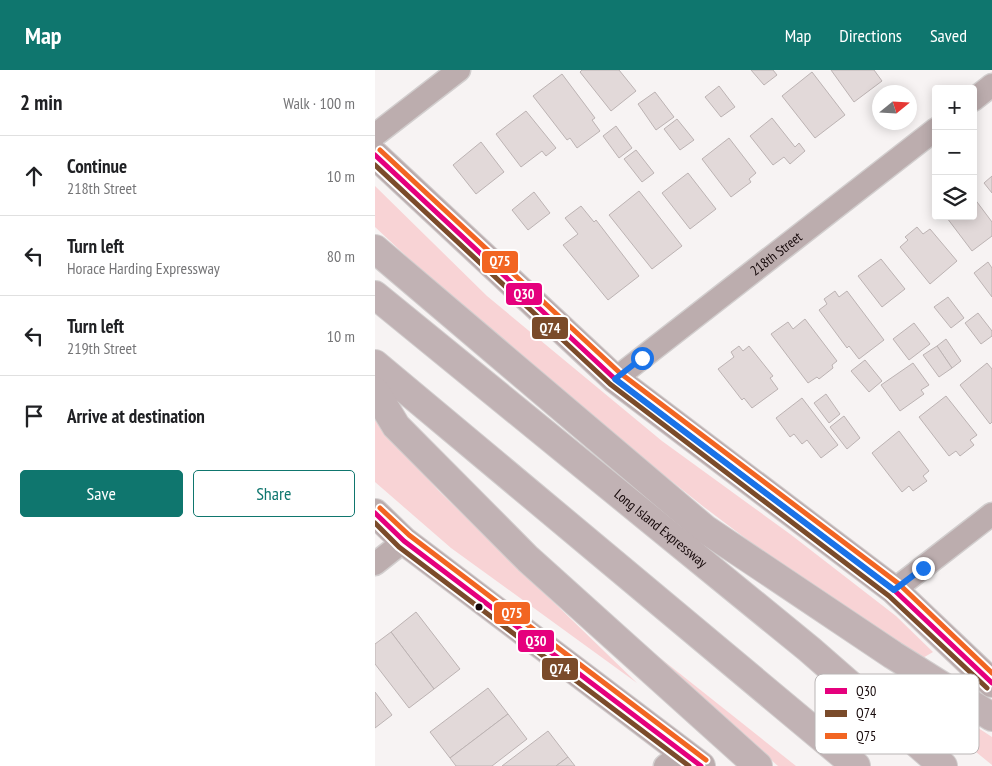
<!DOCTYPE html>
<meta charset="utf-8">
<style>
:root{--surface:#fff;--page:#f2f2f2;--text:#202124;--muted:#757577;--line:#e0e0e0;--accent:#0f766e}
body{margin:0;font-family:"PT Sans Narrow",sans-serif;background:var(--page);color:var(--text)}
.controls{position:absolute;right:15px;top:15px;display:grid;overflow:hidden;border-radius:5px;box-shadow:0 2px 12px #0003}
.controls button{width:45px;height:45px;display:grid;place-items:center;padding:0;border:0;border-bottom:1px solid var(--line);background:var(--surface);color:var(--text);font:25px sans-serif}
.compass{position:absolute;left:497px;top:15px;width:45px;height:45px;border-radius:50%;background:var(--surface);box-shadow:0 2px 12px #0003;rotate:72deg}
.stop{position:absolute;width:15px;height:15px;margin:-11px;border:4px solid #1a73e8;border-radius:50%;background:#fff}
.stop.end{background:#1a73e8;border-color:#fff;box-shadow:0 1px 5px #0008}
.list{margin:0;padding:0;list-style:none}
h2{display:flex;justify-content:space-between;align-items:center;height:65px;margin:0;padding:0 20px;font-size:21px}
h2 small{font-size:16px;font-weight:400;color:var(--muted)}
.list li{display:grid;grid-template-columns:32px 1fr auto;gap:15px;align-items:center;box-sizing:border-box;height:80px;padding:0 20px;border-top:1px solid var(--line)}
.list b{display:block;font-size:19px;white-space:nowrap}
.list p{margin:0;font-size:16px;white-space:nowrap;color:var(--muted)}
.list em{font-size:16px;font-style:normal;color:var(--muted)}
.actions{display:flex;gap:10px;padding:15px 20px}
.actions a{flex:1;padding:11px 0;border:1px solid var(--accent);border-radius:5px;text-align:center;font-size:18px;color:var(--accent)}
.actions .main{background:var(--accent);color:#fff}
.icon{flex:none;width:28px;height:28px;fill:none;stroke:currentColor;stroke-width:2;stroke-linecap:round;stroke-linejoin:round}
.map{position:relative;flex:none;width:617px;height:696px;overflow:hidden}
header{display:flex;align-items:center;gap:30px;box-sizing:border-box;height:70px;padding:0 25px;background:var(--accent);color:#fff}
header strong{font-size:24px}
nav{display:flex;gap:28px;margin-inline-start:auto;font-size:18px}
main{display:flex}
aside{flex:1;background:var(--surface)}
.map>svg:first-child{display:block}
.green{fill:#f8d3d5}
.building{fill:#e2d9d9;stroke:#bcb3b3}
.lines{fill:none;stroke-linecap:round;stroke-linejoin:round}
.street-casing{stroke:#d2cece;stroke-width:25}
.secondary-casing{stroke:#d2cece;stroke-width:30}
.highway-casing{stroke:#d2cece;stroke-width:30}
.street{stroke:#bcadae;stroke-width:22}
.secondary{stroke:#bbacad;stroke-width:28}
.highway{stroke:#c1b2b4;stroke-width:28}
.bus-1-casing{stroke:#fff;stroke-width:9}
.bus-2-casing{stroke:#fff;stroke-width:9}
.bus-3-casing{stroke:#fff;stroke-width:9}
.bus-1{stroke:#e5007d;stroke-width:5}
.bus-2{stroke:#7a4b2a;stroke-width:5}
.bus-3{stroke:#f26522;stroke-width:5}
.route{stroke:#1a73e8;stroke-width:6}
.bus-dot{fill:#150809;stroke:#fff;stroke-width:2}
.labels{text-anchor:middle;stroke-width:4;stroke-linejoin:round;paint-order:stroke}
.street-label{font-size:14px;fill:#150809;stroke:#fff}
.key{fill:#fff;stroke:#b9b5b5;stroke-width:1}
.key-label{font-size:14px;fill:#150809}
.line-badge{stroke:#fff;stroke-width:2}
.badge-label{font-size:14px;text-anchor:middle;font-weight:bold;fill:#fff}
</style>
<header>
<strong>Map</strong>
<nav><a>Map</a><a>Directions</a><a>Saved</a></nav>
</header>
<main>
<aside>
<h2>2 min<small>Walk · 100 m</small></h2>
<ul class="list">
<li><svg class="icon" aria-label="ahead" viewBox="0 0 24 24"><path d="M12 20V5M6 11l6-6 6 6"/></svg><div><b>Continue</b><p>218th Street</p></div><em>10 m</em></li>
<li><svg class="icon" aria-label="left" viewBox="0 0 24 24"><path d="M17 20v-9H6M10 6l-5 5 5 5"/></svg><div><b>Turn left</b><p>Horace Harding Expressway</p></div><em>80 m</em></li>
<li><svg class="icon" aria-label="left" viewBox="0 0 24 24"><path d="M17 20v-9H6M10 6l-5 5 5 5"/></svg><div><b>Turn left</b><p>219th Street</p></div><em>10 m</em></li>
<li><svg class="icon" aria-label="arrive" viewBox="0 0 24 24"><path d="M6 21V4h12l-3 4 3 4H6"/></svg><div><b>Arrive at destination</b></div></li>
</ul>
<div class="actions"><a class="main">Save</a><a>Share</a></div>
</aside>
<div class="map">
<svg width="617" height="696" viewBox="0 0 617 696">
<rect width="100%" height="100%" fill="#f7f3f3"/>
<g class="green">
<polygon points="0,116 112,226 287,371 415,464 521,546 558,582 546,589 402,492 329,437 130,278 0,157"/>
<polygon points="0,349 63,420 262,613 76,478 0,412"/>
<polygon points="250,560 421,696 403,696"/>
<polygon points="537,615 617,667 617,695 530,624"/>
</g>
<g class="building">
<polygon points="207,0 244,0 261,21 236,41 205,2"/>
<polygon points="376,0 398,0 402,5 389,15"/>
<polygon points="456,0 499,0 507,11 479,32"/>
<polygon points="437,2 470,45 440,68 407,26"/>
<polygon points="187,4 220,48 217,50 225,61 202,78 195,68 192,70 158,26"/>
<polygon points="344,16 360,37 346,47 330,27"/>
<polygon points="280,22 299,47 281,60 263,34"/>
<polygon points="151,41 181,78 171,86 167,81 146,97 121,64"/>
<polygon points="397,48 420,77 424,73 430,81 415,94 409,87 398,95 375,66"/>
<polygon points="302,49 319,70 305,80 289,59"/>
<polygon points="241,56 257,78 244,88 228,66"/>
<polygon points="354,68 381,103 374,109 376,112 356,127 327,89"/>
<polygon points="106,72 129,102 101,124 78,95"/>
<polygon points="261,80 279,103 267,112 249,89"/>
<polygon points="313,103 341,139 315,159 287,123"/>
<polygon points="617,106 617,123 609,113"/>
<polygon points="264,121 307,176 277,199 234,145"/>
<polygon points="159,122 175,143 153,160 137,140"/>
<polygon points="599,128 617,152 617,166 597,181 572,148 574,146 598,146"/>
<polygon points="206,136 219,152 221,150 264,206 233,230 188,175 203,164 190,148"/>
<polygon points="542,157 548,164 555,159 582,191 555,214 525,177 533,170 530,167"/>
<polygon points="506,189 530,219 507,237 483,206"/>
<polygon points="613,192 617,198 617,227 599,203"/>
<polygon points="460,221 464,227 472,221 509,270 484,289 474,276 472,278 444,240 452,234 449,229"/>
<polygon points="573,227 589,248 576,258 559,237"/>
<polygon points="603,243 617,261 617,266 606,274 590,253"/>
<polygon points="430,249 462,291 457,295 458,298 444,309 442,307 433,313 396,264 413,252 418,259"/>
<polygon points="539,253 555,274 534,290 518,269"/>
<polygon points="571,269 586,291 577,298 562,276"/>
<polygon points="364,276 368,281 374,276 398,306 395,308 403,319 377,338 369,328 367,330 343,299 359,287 356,282"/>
<polygon points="562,276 577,298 564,307 548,285"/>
<polygon points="490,290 507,311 494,322 476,301"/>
<polygon points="538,293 554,315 546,320 549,324 525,341 506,315"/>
<polygon points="612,293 617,299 617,352 615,354 585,315"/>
<polygon points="451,324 465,344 454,353 439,333"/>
<polygon points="571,326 602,365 595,370 599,375 585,386 581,381 574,386 544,347"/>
<polygon points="427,328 463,375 446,388 432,370 427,374 419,364 415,367 401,348"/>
<polygon points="469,346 485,368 472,379 455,357"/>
<polygon points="524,361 554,401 548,406 552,411 538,421 534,416 527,422 497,383"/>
<polygon points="41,542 85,599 59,619 16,562"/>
<polygon points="16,562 59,619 34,638 0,594 0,574"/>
<polygon points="113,618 133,644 75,688 55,662"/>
<polygon points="0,622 17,645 0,658"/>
<polygon points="133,644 152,669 117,696 81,696 75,688"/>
<polygon points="173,661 193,687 181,696 127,696"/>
<polygon points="193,687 200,696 181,696"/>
</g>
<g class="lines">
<g class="street-casing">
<g id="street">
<polyline points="598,30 617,15"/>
<polyline points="0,65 84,0"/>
<path id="s1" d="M240 309 561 59"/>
<polyline points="0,494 29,471"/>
<polyline points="519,520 617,444"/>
<polyline points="290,696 308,682"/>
</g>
</g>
<g class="secondary-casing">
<g id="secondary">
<polyline points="0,85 240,309 519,520 617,613"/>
<polyline points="0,443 29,471 326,696"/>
</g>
</g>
<g class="highway-casing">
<g id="highway">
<polyline points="0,179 330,459 518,585 617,647"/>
<path id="s2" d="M0 225 434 579 568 696"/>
<polyline points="0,294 481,696"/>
<polyline points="0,321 21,356 153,489 383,696"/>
</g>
</g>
<use href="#street" class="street"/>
<use href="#secondary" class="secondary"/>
<use href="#highway" class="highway"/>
<g class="bus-1-casing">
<g id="bus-1">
<polyline points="0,85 240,309 519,520 617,613"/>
<polyline points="0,443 29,471 326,696"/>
</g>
</g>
<g class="bus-2-casing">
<g id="bus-2">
<polyline points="0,95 235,314 514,526 612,618"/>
<polyline points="0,453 24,477 314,696"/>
</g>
</g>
<g class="bus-3-casing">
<g id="bus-3">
<polyline points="5,80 245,303 524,514 617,603"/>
<polyline points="5,438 34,465 331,690"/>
</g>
</g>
<use href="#bus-1" class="bus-1"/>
<use href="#bus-2" class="bus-2"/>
<use href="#bus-3" class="bus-3"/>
</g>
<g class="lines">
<polyline class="route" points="267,288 240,309 519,520 548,498"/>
</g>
<circle class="bus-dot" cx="104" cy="537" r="4.5"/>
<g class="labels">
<g class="street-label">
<text dy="5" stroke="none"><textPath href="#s1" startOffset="204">218th Street</textPath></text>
<text dy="5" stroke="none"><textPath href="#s2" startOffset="369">Long Island Expressway</textPath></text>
</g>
</g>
<rect x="440" y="604" width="164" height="80" rx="8" class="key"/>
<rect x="450" y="618" width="22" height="6" fill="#e5007d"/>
<rect x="450" y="640" width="22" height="7" fill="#7a4b2a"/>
<rect x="450" y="663" width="22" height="6" fill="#f26522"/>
<g class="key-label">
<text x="481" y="626">Q30</text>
<text x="481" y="648">Q74</text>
<text x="481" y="671">Q75</text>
</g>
<g class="line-badge">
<rect x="106" y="180" width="38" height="24" rx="5" fill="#f26522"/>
<rect x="130" y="212" width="38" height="24" rx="5" fill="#e5007d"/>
<rect x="156" y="246" width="38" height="24" rx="5" fill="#7a4b2a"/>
<rect x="118" y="531" width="38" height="24" rx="5" fill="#f26522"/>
<rect x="142" y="559" width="38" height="24" rx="5" fill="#e5007d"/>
<rect x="166" y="587" width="38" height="24" rx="5" fill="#7a4b2a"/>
</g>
<g class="badge-label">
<text x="125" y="196">Q75</text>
<text x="149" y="229">Q30</text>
<text x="175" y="263">Q74</text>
<text x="137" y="548">Q75</text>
<text x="161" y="576">Q30</text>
<text x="185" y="604">Q74</text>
</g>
</svg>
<div class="controls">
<button>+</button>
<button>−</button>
<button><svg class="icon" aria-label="layers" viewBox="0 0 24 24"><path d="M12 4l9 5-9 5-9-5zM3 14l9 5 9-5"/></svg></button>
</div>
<svg class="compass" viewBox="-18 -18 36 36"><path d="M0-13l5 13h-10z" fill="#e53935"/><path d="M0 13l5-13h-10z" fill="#757577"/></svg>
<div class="stop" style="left:267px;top:288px"></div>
<div class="stop end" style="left:548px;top:498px"></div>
</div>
</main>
